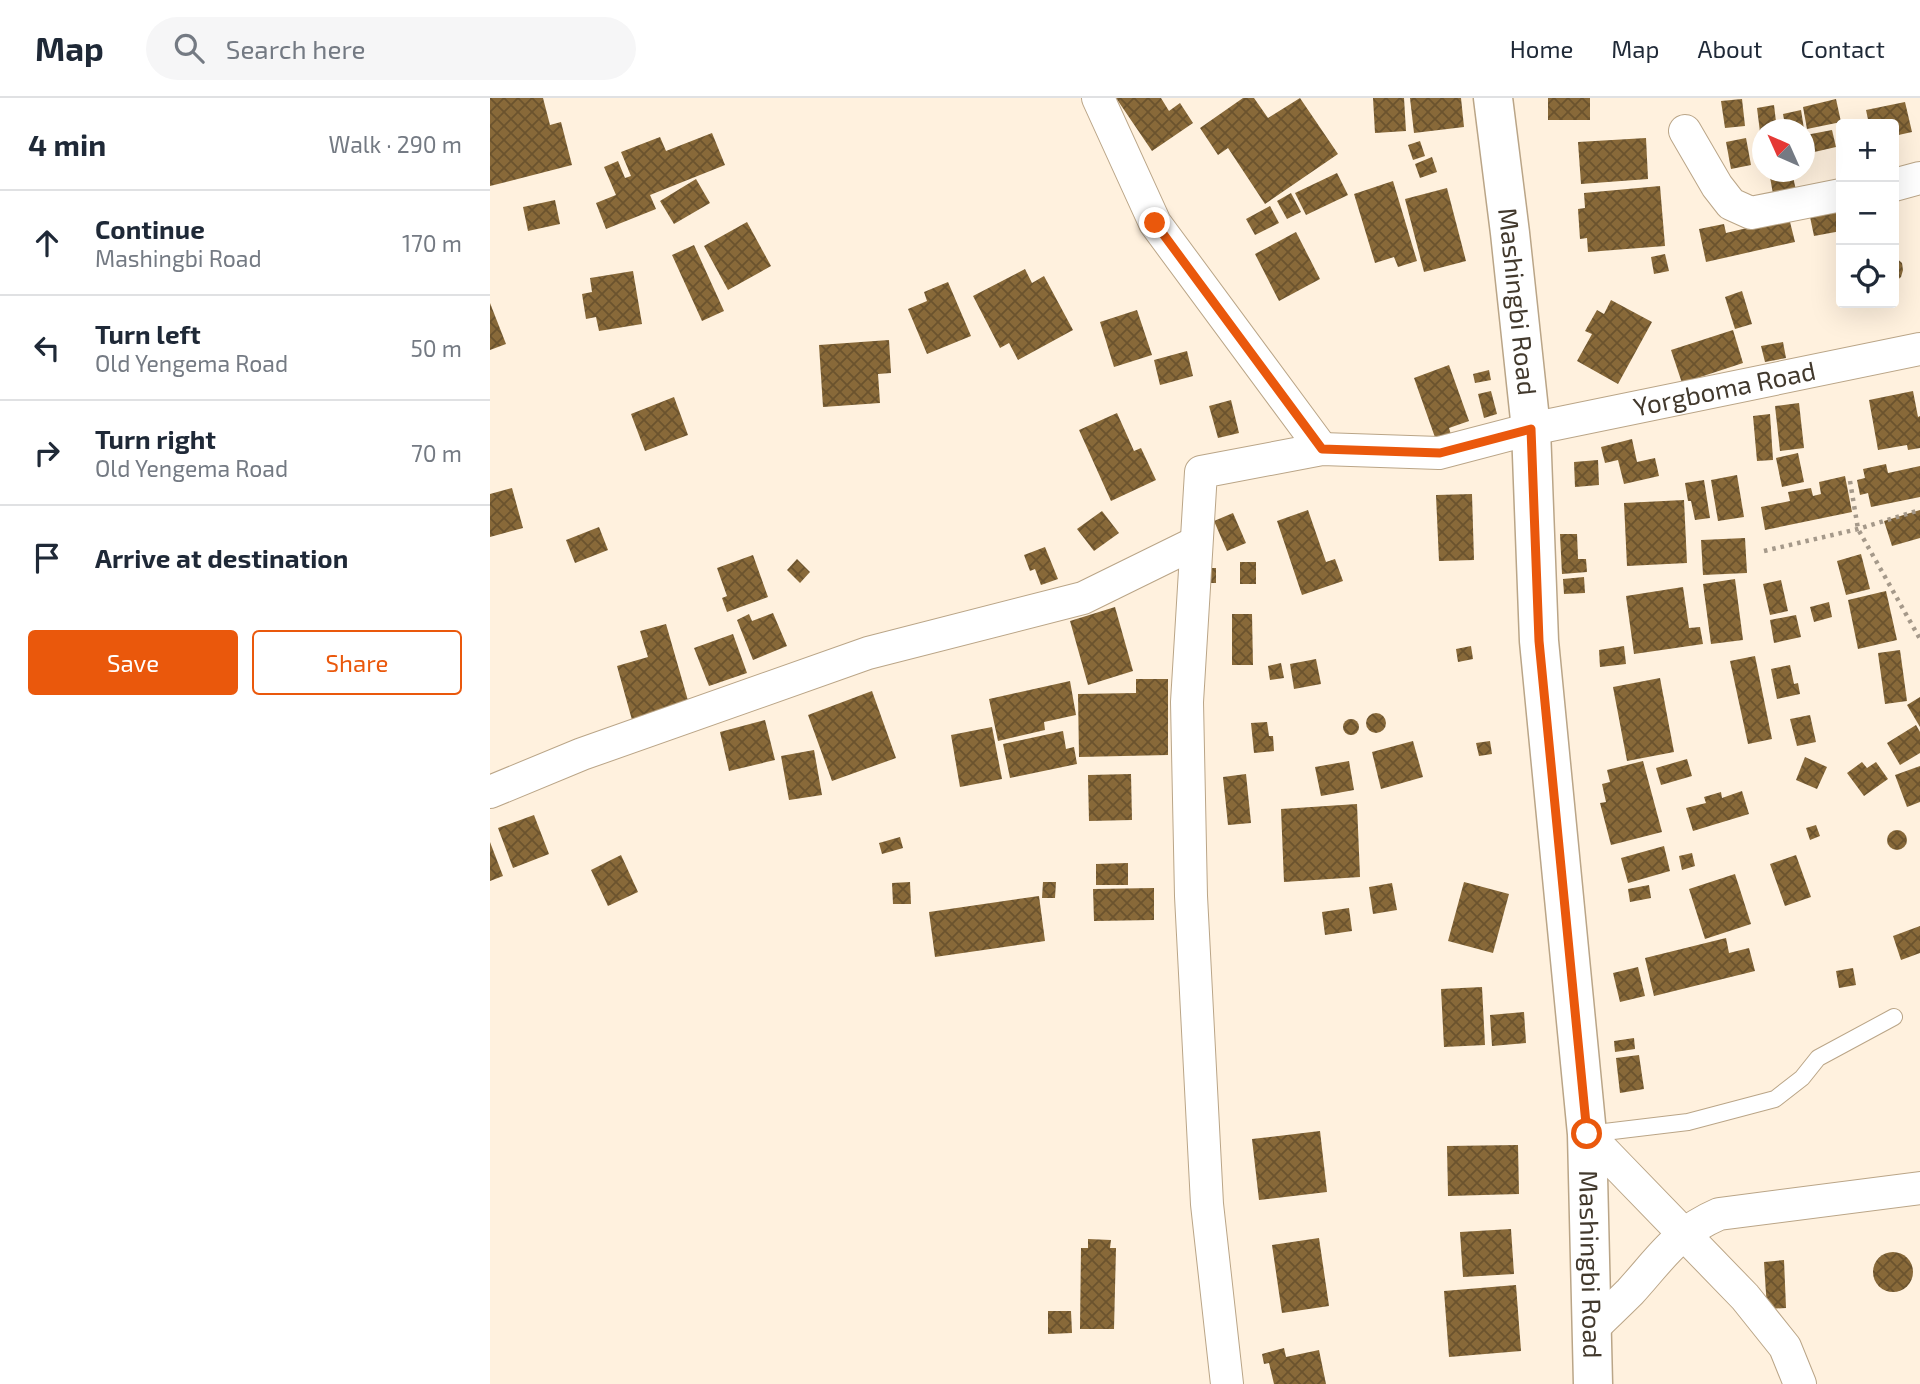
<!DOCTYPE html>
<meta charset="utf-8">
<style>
:root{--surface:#fff;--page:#f6f6f7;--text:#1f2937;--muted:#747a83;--line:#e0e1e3;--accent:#ea580c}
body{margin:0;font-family:"Exo 2",sans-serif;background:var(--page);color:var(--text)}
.controls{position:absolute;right:21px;top:21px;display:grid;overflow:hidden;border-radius:7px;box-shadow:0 7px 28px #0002}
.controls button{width:63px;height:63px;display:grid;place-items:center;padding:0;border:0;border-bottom:2px solid var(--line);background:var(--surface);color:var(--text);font:35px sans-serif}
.compass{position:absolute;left:1262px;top:21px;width:63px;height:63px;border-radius:50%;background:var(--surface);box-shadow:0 7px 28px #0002;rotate:315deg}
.stop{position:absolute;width:21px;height:21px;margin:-16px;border:5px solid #ea580c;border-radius:50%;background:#fff}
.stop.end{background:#ea580c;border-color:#fff;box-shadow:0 2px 7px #0008}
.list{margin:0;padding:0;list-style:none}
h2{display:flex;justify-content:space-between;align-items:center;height:91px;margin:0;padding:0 28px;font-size:30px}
h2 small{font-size:23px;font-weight:400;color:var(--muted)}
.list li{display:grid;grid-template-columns:46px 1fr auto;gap:21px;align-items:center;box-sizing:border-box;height:105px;padding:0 28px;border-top:2px solid var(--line)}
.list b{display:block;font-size:26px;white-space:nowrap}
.list p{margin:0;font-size:23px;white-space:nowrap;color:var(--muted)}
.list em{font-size:23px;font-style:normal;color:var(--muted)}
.actions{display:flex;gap:14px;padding:21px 28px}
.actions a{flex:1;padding:16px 0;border:2px solid var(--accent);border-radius:7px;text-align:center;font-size:24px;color:var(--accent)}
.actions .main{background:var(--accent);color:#fff}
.icon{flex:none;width:38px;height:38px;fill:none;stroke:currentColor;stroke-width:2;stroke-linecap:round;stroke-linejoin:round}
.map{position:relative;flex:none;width:1430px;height:1286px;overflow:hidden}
header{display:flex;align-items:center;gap:42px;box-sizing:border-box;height:98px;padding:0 35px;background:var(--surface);border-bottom:2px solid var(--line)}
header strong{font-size:33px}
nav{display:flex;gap:38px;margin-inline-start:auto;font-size:24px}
.search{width:490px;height:63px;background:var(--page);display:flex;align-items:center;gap:18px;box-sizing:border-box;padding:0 24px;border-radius:38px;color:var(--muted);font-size:26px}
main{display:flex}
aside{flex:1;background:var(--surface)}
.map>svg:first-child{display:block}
.building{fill:url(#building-cross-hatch)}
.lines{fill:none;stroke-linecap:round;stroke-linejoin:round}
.lane-casing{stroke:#baa587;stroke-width:18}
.street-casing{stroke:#baa587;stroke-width:34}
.primary-casing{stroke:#baa587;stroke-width:41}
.path{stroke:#a5998a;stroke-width:4.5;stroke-dasharray:3.5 5;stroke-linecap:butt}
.lane{stroke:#fff;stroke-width:16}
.street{stroke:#fff;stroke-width:32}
.primary{stroke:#fff;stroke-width:38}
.route{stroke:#ea580c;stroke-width:9}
.labels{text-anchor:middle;stroke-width:7;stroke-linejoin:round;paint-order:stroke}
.street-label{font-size:26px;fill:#42392d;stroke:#fff1de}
</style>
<header>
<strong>Map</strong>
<div class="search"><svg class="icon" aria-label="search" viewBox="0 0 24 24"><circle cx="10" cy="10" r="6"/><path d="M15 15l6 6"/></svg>Search here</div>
<nav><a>Home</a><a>Map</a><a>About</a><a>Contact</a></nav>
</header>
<main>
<aside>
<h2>4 min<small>Walk · 290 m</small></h2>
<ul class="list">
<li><svg class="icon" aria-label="ahead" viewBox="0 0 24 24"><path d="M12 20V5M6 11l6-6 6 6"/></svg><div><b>Continue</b><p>Mashingbi Road</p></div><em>170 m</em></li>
<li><svg class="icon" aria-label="left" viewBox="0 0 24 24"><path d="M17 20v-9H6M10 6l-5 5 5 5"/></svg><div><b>Turn left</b><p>Old Yengema Road</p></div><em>50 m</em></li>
<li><svg class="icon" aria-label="right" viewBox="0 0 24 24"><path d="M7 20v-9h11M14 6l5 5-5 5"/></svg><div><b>Turn right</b><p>Old Yengema Road</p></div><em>70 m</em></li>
<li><svg class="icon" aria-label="arrive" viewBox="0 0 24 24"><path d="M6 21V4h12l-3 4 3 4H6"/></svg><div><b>Arrive at destination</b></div></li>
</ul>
<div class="actions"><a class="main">Save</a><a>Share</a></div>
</aside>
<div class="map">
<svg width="1430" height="1286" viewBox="0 0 1430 1286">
<defs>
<pattern id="building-cross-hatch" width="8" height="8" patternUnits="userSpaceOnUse" patternTransform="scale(1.75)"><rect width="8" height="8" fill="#886939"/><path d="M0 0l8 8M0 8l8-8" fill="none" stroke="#6b532e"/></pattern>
</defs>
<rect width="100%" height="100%" fill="#fff1de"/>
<g class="building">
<polygon points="0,0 53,0 60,27 71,24 82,67 0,88"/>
<polygon points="626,0 671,0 679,13 690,5 703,25 662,53"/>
<polygon points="753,0 764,0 778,20 810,0 848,56 775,106 738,50 728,57 710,30"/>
<polygon points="883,0 914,0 916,33 885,35"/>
<polygon points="920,0 971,0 974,29 924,35"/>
<rect x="1058" y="0" width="42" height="22"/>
<polygon points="1252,1 1255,28 1235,30 1231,3"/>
<polygon points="1346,1 1351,24 1317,31 1313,9"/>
<polygon points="1415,4 1422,34 1404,38 1404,26 1379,26 1376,12"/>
<polygon points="1284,7 1287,32 1272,32 1270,34 1267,10"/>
<polygon points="1311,12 1314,31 1296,32 1293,16"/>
<polygon points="1342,32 1346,49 1320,55 1316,37"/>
<polygon points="222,35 235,67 160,97 166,111 116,131 106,105 126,97 114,69 128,63 135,80 141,78 131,54 170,39 176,53"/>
<polygon points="1156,40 1158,81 1091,86 1088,44"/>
<polygon points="1256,40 1261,67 1241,71 1236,44"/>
<polygon points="930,43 935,58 923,62 918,47"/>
<polygon points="942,59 947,74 930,80 925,66"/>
<polygon points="1279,74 1302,74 1307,97 1284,101"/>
<polygon points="847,75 858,97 816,117 805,95"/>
<polygon points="206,81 220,105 184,126 170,103"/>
<polygon points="903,83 927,163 908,169 904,159 885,165 864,96"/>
<polygon points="1170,88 1175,148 1098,154 1097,140 1090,141 1088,111 1095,110 1094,95"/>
<polygon points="957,90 976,163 934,174 915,101"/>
<polygon points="801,95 811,114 797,121 787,103"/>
<polygon points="65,102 70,126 38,133 33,109"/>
<polygon points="1351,107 1351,133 1324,138 1319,114"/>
<polygon points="780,108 789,125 765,137 756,121"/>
<polygon points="1299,120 1305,144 1216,164 1209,131 1234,126 1236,135"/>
<polygon points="257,124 281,168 238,192 214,148"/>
<polygon points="806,134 830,181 789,203 765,156"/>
<polygon points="204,147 234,213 212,223 182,157"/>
<polygon points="1175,156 1179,173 1164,176 1161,159"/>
<polygon points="1404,158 1412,165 1413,172 1411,179 1404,185"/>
<polygon points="535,171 542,185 554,178 583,232 528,262 519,245 510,250 483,198"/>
<polygon points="143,173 152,226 109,233 106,219 96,221 92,196 102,194 100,180"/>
<polygon points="458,184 481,238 437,256 418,211 437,203 434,194"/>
<polygon points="1252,193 1262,226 1245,231 1235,199"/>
<polygon points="1121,202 1162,224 1128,286 1087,263 1102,236 1095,233 1107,212 1114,216"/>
<polygon points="0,205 16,246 0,252"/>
<polygon points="647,212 662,257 624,269 610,224"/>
<polygon points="1243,232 1253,265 1192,285 1181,252"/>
<polygon points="399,242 401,275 388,276 390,305 333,309 329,247"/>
<polygon points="1293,244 1296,260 1275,264 1271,248"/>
<polygon points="697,253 703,278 670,287 664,262"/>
<polygon points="959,267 979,323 959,330 962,340 947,345 924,280"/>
<polygon points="999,272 1001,282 985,285 983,276"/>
<polygon points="1001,293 1007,316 994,320 988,296"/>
<polygon points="1423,293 1428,319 1430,318 1430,350 1418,352 1417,347 1388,352 1379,302"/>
<polygon points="184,299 198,337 155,353 141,316"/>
<polygon points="741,302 749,335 728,340 719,308"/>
<polygon points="1309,305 1314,350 1290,353 1285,308"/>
<polygon points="627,315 644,353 651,350 666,382 621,403 589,332"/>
<polygon points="1280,316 1283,362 1267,363 1263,318"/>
<polygon points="1142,341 1147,364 1165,360 1169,378 1134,386 1128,362 1115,365 1111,349"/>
<polygon points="1308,355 1314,384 1292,389 1286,360"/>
<polygon points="1108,362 1109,387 1085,389 1084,364"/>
<polygon points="1396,366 1398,375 1430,368 1430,399 1381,409 1378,395 1370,397 1367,382 1375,380 1373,371"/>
<polygon points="1247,377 1254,419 1228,423 1221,382"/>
<polygon points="1355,378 1362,414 1275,432 1271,409 1300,403 1298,394 1321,390 1323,398 1331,396 1329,384"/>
<polygon points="1214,382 1220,420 1205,422 1201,403 1198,403 1195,385"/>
<polygon points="22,390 33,430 0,439 0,396"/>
<polygon points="982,396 984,462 949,463 946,397"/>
<polygon points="1194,402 1197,465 1137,468 1134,405"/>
<polygon points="818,412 836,464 845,461 853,483 812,497 787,423"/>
<polygon points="1430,412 1430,440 1402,448 1394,423"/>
<polygon points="612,413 629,435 604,453 587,431"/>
<polygon points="743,415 756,445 737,453 724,423"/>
<polygon points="109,429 118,452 85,465 76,442"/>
<polygon points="1070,436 1087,436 1088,461 1096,461 1097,474 1072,476"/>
<polygon points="1255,440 1257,475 1213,477 1211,442"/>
<polygon points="555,449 568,481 551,487 545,471 540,473 534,457"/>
<polygon points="1371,456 1380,491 1356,497 1347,463"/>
<polygon points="263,457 278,499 237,514 232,500 237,498 227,470"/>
<polygon points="307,461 320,474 310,485 297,472"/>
<rect x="750" y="464" width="16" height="22"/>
<polygon points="711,470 726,470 726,485 712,485"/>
<polygon points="1094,479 1095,495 1074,496 1073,481"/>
<polygon points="1245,481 1253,542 1221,546 1213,486"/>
<polygon points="1291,482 1298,513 1280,517 1273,486"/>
<polygon points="1193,489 1199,530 1210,529 1213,546 1144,556 1136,498"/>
<polygon points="1396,493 1407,542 1368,551 1358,502"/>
<polygon points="1339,504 1342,519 1324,524 1320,509"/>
<polygon points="625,509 643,573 598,587 580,523"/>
<polygon points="283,515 297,548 263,562 247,522 259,516 262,523"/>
<polygon points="742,516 762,516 763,567 742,567"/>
<polygon points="1306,517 1311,539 1284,545 1280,522"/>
<polygon points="176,526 199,606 142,622 127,568 158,559 150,533"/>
<polygon points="243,536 257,575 219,588 204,550"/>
<polygon points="981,548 983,561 968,564 966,551"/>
<polygon points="1134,548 1136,566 1110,569 1109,552"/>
<polygon points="1410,552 1417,603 1395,606 1388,555"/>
<polygon points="1265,558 1282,641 1258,646 1240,563"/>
<polygon points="826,561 831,586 804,591 800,566"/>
<polygon points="791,565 794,580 780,582 778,568"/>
<polygon points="1300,567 1304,586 1308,585 1310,596 1287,601 1281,571"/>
<polygon points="1170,580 1184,654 1137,663 1123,589"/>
<polygon points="646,581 678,581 678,657 589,659 588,596 646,595"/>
<polygon points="580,583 586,617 554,624 555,632 508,643 499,601"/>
<polygon points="382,593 406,660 342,683 318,617"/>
<polygon points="1430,599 1430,629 1417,607"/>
<circle cx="886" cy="625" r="10"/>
<polygon points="1320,617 1326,644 1307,648 1300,621"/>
<circle cx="861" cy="629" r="8"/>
<polygon points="275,622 285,662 239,673 230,634"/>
<polygon points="777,624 779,638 783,638 784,653 764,655 761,625"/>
<polygon points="1426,627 1430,634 1430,655 1410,667 1397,645"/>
<polygon points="502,629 512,681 470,689 461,637"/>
<polygon points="573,633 576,651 584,649 587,666 520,680 513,646"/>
<polygon points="923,643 933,679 891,691 882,654"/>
<polygon points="1000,643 1002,656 989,658 986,645"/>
<polygon points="324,652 332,697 299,702 291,658"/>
<polygon points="1315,659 1337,669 1327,691 1306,682"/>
<polygon points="1197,661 1202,678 1171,687 1166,670"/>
<polygon points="859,663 864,692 831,698 825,669"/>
<polygon points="1153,663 1172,734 1121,747 1110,705 1116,704 1112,686 1120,684 1117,672"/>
<polygon points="1372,664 1377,670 1386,664 1398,681 1374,698 1357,675"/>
<polygon points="1430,668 1430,704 1417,709 1405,677"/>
<polygon points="641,676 642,722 599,723 598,677"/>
<polygon points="756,676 761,725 738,727 733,679"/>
<polygon points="1252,693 1259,716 1203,733 1196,710 1216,705 1214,699 1231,694 1232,700"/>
<polygon points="867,706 870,779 794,784 791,711"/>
<polygon points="44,717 59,756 23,770 8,730"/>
<polygon points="1326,727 1330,738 1320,742 1316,730"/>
<circle cx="1407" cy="742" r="10"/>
<polygon points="410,739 413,750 392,756 389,745"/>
<polygon points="0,744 13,778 0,783"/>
<polygon points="1174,748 1180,773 1138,785 1131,760"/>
<polygon points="1202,755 1205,768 1192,772 1189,758"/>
<polygon points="131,757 148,794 118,808 101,772"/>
<polygon points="1306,757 1321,799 1295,808 1280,766"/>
<polygon points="638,765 638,787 606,787 606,766"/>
<polygon points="1245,776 1261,826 1215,841 1199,791"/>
<polygon points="420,784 421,806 403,806 402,785"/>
<polygon points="553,784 566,784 565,800 552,800"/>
<polygon points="974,784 1019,796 1003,855 958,843"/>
<polygon points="902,785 907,812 883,816 879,789"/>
<polygon points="1159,787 1161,800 1140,804 1138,791"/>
<polygon points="664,790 664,822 604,823 603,791"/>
<polygon points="549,798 555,843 445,859 439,814"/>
<polygon points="859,810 862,833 835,837 832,814"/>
<polygon points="1430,828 1430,855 1411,862 1403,838"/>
<polygon points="1236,840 1239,855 1259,850 1265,873 1164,898 1155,860"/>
<polygon points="1148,869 1155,898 1130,904 1123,875"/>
<polygon points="1363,870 1366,887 1349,890 1346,873"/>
<polygon points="992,889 995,947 954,949 951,891"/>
<polygon points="1034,914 1036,945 1002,948 1000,917"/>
<polygon points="1144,940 1145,951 1125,954 1124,943"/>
<polygon points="1149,957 1154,991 1130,995 1126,960"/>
<polygon points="830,1033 837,1094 769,1102 762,1041"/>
<polygon points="1028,1047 1029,1096 958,1098 957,1048"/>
<polygon points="1021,1131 1024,1176 973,1179 970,1134"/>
<polygon points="829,1140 839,1208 792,1215 782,1147"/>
<polygon points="598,1141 621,1142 620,1150 626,1150 624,1231 590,1231 591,1150 598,1150"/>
<circle cx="1403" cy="1174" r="20"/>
<polygon points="1294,1162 1296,1210 1277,1211 1274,1164"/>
<polygon points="1026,1187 1031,1253 959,1259 954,1193"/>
<polygon points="558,1213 581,1213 582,1235 558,1236"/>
<polygon points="794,1250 796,1259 829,1252 836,1286 784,1286 779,1265 774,1266 772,1256"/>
</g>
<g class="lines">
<g class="lane-casing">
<polyline id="lane" points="1098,1036 1198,1024 1285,1001 1312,980 1328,960 1404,919"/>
</g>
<g class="street-casing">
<g id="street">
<polyline points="608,0 665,125 832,351"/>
<polyline points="1195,33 1227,88 1241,106 1261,115 1351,97"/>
<polyline points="1404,87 1430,80"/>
<polyline points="0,694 92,656 378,555 593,500 705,445"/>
<polyline points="1097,1036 1255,1199 1295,1249 1310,1286"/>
<path d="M1101 1232C1114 1219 1127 1207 1140 1194 1171 1160 1185 1135 1229 1116L1430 1090"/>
<path id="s1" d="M737 1286 717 1106 701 798 697 604 711 374 832 351 949 355 1041 331 1430 251"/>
</g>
</g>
<g class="primary-casing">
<g id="primary">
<path id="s2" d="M1003 0 1020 135 1041 331 1049 543 1097 1036 1103 1286"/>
</g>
</g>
<g class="path">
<polyline points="1360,383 1368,431 1430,541"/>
<polyline points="1274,453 1368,431 1430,412"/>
</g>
<use href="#lane" class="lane"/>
<use href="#street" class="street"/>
<use href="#primary" class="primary"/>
</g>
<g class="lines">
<polyline class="route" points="665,125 832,351 950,355 1041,331 1049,543 1097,1036"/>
</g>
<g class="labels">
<g class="street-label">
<text dy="9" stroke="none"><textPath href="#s2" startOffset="205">Mashingbi Road</textPath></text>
<text dy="9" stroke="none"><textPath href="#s1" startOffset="1447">Yorgboma Road</textPath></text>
<text dy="9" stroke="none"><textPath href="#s2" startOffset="1171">Mashingbi Road</textPath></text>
</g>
</g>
</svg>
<div class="controls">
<button>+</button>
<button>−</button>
<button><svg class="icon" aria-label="locate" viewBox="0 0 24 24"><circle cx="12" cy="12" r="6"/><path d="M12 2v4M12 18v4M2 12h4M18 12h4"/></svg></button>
</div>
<svg class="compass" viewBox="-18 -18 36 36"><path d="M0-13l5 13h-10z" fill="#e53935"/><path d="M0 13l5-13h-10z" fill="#747a83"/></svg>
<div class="stop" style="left:1097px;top:1036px"></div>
<div class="stop end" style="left:665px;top:125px"></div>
</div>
</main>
